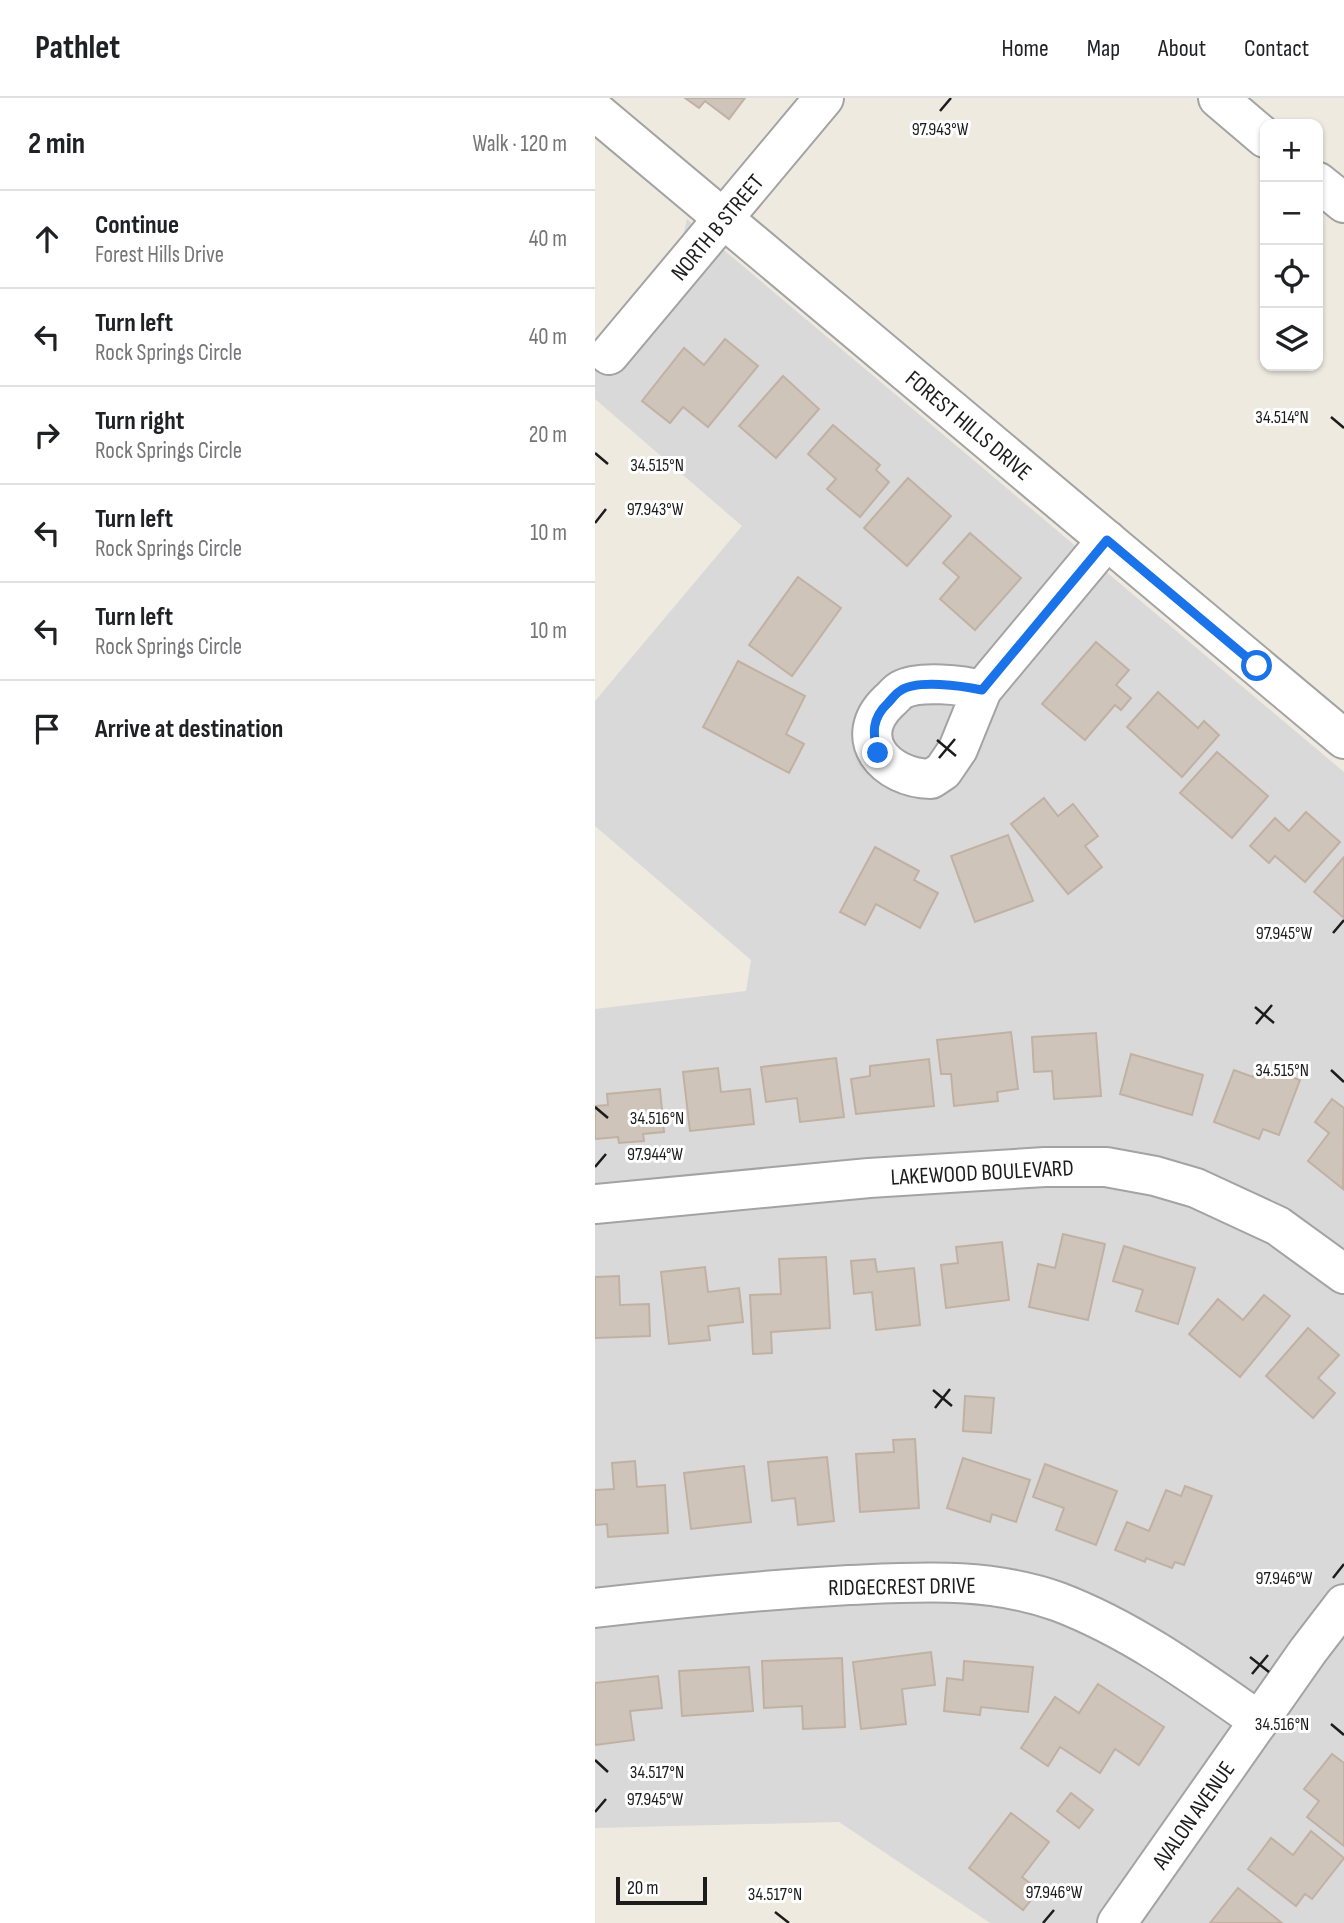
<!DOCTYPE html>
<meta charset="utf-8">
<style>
:root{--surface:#fff;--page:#f6f6f6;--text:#202124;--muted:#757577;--line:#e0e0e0}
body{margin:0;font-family:"Sofia Sans Condensed",sans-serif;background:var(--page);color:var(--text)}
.controls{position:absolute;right:21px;top:21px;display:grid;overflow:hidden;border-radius:14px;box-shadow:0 2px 5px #0004}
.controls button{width:63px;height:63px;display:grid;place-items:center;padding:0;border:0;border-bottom:2px solid var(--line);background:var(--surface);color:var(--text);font:35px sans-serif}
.scale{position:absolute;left:21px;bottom:18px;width:91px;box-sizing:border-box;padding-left:7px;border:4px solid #1c1c1c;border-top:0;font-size:19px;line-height:24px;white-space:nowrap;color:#1c1c1c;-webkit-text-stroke:5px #fff;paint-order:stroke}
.stop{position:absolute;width:21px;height:21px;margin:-16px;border:5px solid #1a73e8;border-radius:50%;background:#fff}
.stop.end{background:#1a73e8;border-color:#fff;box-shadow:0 2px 7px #0008}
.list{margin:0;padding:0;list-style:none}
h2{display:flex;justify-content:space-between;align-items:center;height:91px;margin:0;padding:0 28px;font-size:30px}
h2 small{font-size:23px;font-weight:400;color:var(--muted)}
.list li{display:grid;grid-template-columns:46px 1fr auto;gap:21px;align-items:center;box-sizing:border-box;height:98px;padding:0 28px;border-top:2px solid var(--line)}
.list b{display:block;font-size:26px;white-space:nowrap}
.list p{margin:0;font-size:23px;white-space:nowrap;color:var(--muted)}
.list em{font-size:23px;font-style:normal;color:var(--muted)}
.icon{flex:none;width:38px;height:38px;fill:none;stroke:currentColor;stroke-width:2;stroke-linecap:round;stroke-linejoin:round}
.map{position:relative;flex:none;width:749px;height:1825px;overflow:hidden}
header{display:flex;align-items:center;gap:42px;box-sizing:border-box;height:98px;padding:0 35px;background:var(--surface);border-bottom:2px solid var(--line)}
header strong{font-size:33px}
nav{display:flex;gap:38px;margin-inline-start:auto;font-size:24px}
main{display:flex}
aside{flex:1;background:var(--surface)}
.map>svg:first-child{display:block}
.residential{fill:#dad9d9}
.building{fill:#cec4b9;stroke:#c1b1a2;stroke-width:2}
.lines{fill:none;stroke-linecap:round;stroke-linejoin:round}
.minor-casing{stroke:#a3a3a3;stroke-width:42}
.minor{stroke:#fff;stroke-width:38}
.route{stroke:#1a73e8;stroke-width:9}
.ticks{fill:none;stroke:#1c1c1c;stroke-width:2.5}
.labels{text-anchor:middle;stroke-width:6;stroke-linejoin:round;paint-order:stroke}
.street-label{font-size:23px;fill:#1c1c1c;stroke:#fff}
.ticks-label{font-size:18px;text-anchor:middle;fill:#1c1c1c;stroke:#fff;stroke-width:6;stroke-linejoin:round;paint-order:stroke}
</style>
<header>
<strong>Pathlet</strong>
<nav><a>Home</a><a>Map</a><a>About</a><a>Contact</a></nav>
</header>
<main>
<aside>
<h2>2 min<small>Walk · 120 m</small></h2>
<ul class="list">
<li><svg class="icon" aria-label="ahead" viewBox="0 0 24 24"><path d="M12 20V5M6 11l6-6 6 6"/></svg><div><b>Continue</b><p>Forest Hills Drive</p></div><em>40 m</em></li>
<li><svg class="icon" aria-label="left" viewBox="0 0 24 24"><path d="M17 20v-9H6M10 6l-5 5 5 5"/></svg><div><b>Turn left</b><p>Rock Springs Circle</p></div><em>40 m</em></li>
<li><svg class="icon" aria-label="right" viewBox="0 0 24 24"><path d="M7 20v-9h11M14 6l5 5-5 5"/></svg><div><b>Turn right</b><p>Rock Springs Circle</p></div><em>20 m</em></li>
<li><svg class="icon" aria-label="left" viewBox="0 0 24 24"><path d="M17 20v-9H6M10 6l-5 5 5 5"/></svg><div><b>Turn left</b><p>Rock Springs Circle</p></div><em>10 m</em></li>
<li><svg class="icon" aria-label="left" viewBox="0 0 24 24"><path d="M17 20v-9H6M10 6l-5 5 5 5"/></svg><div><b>Turn left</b><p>Rock Springs Circle</p></div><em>10 m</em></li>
<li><svg class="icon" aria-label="arrive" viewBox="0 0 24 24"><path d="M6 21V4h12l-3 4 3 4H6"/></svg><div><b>Arrive at destination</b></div></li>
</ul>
</aside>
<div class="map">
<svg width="749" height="1825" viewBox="0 0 749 1825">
<rect width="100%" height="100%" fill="#eeeae0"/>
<polygon class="residential" points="92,121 749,674 749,1825 395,1825 244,1724 0,1730 0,911 151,893 156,862 0,728 0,603 147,428 0,301 0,253 87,143"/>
<g class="building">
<polygon points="90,0 150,0 134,21 110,3 104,10"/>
<polygon points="130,241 163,268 113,329 88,309 75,325 47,303 89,250 109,267"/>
<polygon points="188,278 224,311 181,360 144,328"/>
<polygon points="238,327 285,367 281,372 294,384 265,419 232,391 241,381 213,356"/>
<polygon points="313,380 356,418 312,468 269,430"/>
<polygon points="375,435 426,480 380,532 345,501 364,479 348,465"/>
<polygon points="203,479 246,510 197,578 154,547"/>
<polygon points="501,544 534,572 521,587 536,600 526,612 520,607 490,642 447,606"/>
<polygon points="143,563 210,598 191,636 209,646 194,675 108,629"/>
<polygon points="563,594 603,630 609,623 624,637 587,679 532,629"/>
<polygon points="622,654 673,698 637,740 585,695"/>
<polygon points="449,700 463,718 478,706 503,738 490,748 507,769 473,796 416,726"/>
<polygon points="711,714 745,744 710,784 680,758 674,765 655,748 680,720 694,733"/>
<polygon points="413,737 438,803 380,824 356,758"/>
<polygon points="280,749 324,773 319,782 343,795 325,830 281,806 270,827 245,814"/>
<polygon points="749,759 749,820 719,794"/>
<polygon points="416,934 423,991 402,994 403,1003 359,1008 356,976 346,976 342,942"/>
<polygon points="501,935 506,998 459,1001 457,973 439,974 437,939"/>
<polygon points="536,956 608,977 597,1017 525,996"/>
<polygon points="241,960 249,1019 205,1024 202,1000 171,1004 166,969"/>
<polygon points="334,961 339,1008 261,1016 256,981 275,978 275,968"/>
<polygon points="662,966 705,982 684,1037 668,1031 664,1041 619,1024 639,972 658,979"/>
<polygon points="123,970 126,994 155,991 159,1026 95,1033 88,974"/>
<polygon points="65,991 69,1034 48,1036 49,1043 24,1045 23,1039 0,1041 0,1008 13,1007 12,996"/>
<polygon points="737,1001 749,1010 748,1091 713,1063 734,1035 720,1024"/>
<polygon points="468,1136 510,1146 493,1222 434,1209 443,1166 460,1170"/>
<polygon points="407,1144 414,1202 351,1210 346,1167 363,1165 361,1149"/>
<polygon points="529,1148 600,1170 583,1226 541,1213 548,1192 518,1183"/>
<polygon points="231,1159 235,1230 176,1234 177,1255 158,1256 155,1197 186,1196 184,1161"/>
<polygon points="280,1161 282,1174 319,1170 325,1227 281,1232 277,1194 259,1196 256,1163"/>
<polygon points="110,1169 113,1194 144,1190 148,1224 113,1228 115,1242 74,1246 66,1174"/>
<polygon points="24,1178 25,1207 54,1206 55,1238 0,1240 0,1179"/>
<polygon points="669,1197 695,1218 645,1279 594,1236 623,1201 648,1222"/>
<polygon points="713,1230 744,1257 723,1280 740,1295 718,1320 671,1278"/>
<polygon points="370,1298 399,1300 396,1335 368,1333"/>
<polygon points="320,1341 324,1410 265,1414 261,1356 299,1354 298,1342"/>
<polygon points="232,1359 239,1423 203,1427 200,1400 177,1403 173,1364"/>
<polygon points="368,1360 435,1382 421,1424 397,1416 395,1424 352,1410"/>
<polygon points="40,1363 42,1389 70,1387 73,1435 13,1439 12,1426 0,1427 0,1392 19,1391 17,1365"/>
<polygon points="450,1366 522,1393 501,1447 461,1432 469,1410 438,1399"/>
<polygon points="149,1368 156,1424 96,1431 89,1375"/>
<polygon points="590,1388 617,1398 589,1467 580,1464 577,1470 551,1460 550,1464 520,1452 532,1424 554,1433 571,1392 586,1398"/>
<polygon points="336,1554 340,1587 307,1591 311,1626 266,1631 258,1564"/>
<polygon points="247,1560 250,1629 208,1631 207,1608 169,1610 167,1563"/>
<polygon points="369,1563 438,1569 433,1614 386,1609 385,1617 349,1613 352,1580 368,1582"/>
<polygon points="154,1569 158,1613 87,1618 84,1573"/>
<polygon points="63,1578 67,1610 35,1613 39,1642 0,1647 0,1585"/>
<polygon points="503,1586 569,1629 544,1667 520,1651 505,1675 465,1649 453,1668 426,1650 460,1599 484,1615"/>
<polygon points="737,1656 749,1665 749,1748 712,1719 724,1703 709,1691"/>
<polygon points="476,1695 498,1712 484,1730 462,1713"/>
<polygon points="416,1715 454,1744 427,1779 444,1792 428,1812 374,1770"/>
<polygon points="716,1733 749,1760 717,1801 710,1796 701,1808 653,1771 676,1740 698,1757"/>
<polygon points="643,1790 687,1825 615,1825"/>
</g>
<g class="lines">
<g class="minor-casing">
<g id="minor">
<polyline points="623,0 670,40"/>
<polyline points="0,13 749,641"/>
<polyline points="723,84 749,105"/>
<polyline points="14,257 229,0"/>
<path d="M387 592C368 587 324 582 306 592 302 594 298 600 294 603 255 640 290 680 336 681L348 673 363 651 387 592 512 442"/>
<polyline points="0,1106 274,1080 450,1069 511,1069 560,1078 601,1090 683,1128 749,1176"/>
<path d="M0 1510C85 1500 169 1492 254 1487 325 1484 395 1479 464 1504 537 1532 600 1578 664 1623"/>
<polyline points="522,1825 713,1553 749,1506"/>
</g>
</g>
<use href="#minor" class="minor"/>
</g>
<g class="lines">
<path class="route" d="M283 655C277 635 277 620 293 605 297 601 300 596 305 593 321 581 368 588 387 592L512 442 662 568"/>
</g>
<path class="ticks" d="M345 13 356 0M736 319 749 330M0 355 13 366M0 425 11 411M342 642 361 658M344 660 360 641M738 835 749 822M660 909 679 925M661 926 677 907M736 972 749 984M0 1009 13 1020M0 1069 11 1056M338 1292 357 1308M340 1310 355 1291M738 1480 749 1466M655 1559 674 1574M657 1576 673 1557M736 1626 749 1637M0 1662 13 1674M0 1714 11 1701M180 1814 194 1825M448 1825 459 1812"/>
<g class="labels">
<g class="street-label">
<text transform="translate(122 129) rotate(-50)" y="8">NORTH B STREET</text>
<text transform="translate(374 327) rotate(40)" y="8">FOREST HILLS DRIVE</text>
<text transform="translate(387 1074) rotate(-3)" y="8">LAKEWOOD BOULEVARD</text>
<text transform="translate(307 1488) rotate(-1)" y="8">RIDGECREST DRIVE</text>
<text transform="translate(598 1717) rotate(-55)" y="8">AVALON AVENUE</text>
</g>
</g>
<g class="ticks-label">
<text x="345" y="37">97.943°W</text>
<text x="687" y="325">34.514°N</text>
<text x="62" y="373">34.515°N</text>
<text x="60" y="417">97.943°W</text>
<text x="689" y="841">97.945°W</text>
<text x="687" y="978">34.515°N</text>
<text x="62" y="1026">34.516°N</text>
<text x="60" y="1062">97.944°W</text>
<text x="689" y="1486">97.946°W</text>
<text x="687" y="1632">34.516°N</text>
<text x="62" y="1680">34.517°N</text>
<text x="60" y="1707">97.945°W</text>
<text x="459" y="1800">97.946°W</text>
<text x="180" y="1802">34.517°N</text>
</g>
</svg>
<div class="controls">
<button>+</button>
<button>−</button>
<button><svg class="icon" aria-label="locate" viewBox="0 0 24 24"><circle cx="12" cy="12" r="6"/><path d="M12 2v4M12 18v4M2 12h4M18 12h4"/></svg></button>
<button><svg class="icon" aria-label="layers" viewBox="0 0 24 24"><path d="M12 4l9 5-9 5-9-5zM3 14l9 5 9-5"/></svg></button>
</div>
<div class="scale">20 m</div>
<div class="stop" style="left:662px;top:568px"></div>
<div class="stop end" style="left:283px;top:655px"></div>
</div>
</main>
